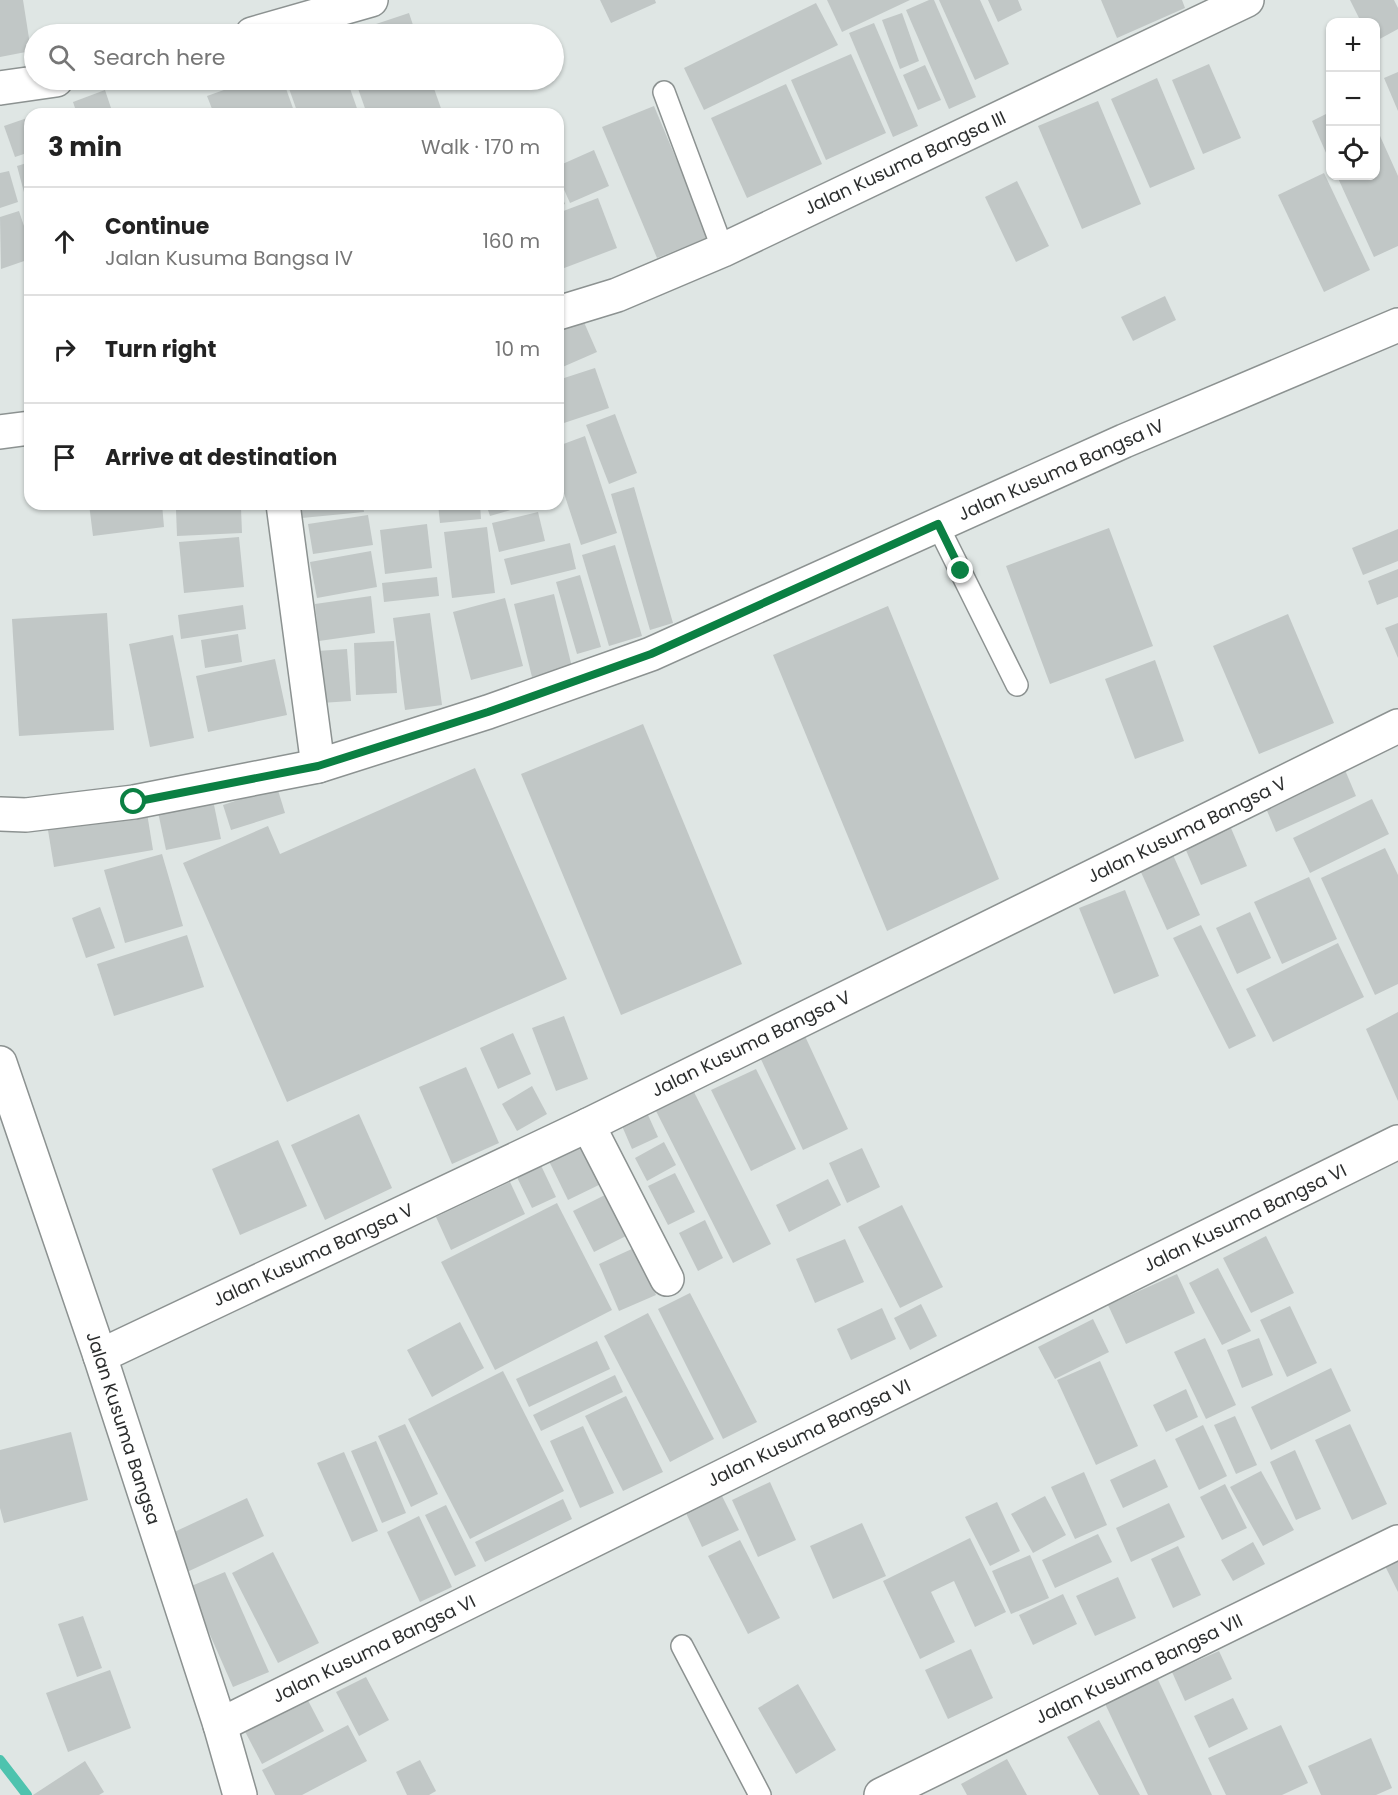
<!DOCTYPE html>
<meta charset="utf-8">
<style>
:root{--surface:#fff;--page:#f6f6f6;--text:#222;--muted:#767676;--line:#e0e0e0}
body{margin:0;font-family:Poppins,sans-serif;background:var(--page);color:var(--text)}
.controls{position:absolute;right:18px;top:18px;display:grid;overflow:hidden;border-radius:12px;box-shadow:0 2px 4px #0004}
.controls button{width:54px;height:54px;display:grid;place-items:center;padding:0;border:0;border-bottom:2px solid var(--line);background:var(--surface);color:var(--text);font:30px sans-serif}
.stop{position:absolute;width:18px;height:18px;margin:-14px;border:4px solid #0b8043;border-radius:50%;background:#fff}
.stop.end{background:#0b8043;border-color:#fff;box-shadow:0 2px 6px #0008}
.list{margin:0;padding:0;list-style:none}
h2{display:flex;justify-content:space-between;align-items:center;height:78px;margin:0;padding:0 24px;font-size:26px}
h2 small{font-size:20px;font-weight:400;color:var(--muted)}
.list li{display:grid;grid-template-columns:39px 1fr auto;gap:18px;align-items:center;box-sizing:border-box;height:108px;padding:0 24px;border-top:2px solid var(--line)}
.list b{display:block;font-size:22px;white-space:nowrap}
.list p{margin:0;font-size:20px;white-space:nowrap;color:var(--muted)}
.list em{font-size:20px;font-style:normal;color:var(--muted)}
.icon{flex:none;width:33px;height:33px;fill:none;stroke:currentColor;stroke-width:2;stroke-linecap:round;stroke-linejoin:round}
.map{position:relative;flex:none;width:1398px;height:1795px;overflow:hidden}
.search{position:absolute;background:var(--surface);box-shadow:0 2px 4px #0004;left:24px;top:24px;width:540px;height:66px;display:flex;align-items:center;gap:15px;box-sizing:border-box;padding:0 21px;border-radius:33px;color:var(--muted);font-size:22px}
.panel{position:absolute;background:var(--surface);box-shadow:0 2px 4px #0004;left:24px;top:108px;width:540px;height:402px;border-radius:18px}
.map>svg:first-child{display:block}
.lines{fill:none;stroke-linecap:round;stroke-linejoin:round}
.stream{stroke:#4ec3ae;stroke-width:10}
.building{fill:#c1c7c6}
.lane-casing{stroke:#8c9291;stroke-width:24}
.street-casing{stroke:#8c9291;stroke-width:36}
.lane{stroke:#fff;stroke-width:21}
.street{stroke:#fff;stroke-width:33}
.route{stroke:#0b8043;stroke-width:8}
.labels{text-anchor:middle;stroke-width:5;stroke-linejoin:round;paint-order:stroke}
.street-label{font-size:18px;fill:#2c2e2e;stroke:#fff}
</style>
<div class="map">
<svg width="1398" height="1795" viewBox="0 0 1398 1795">
<rect width="100%" height="100%" fill="#dfe6e4"/>
<g class="lines">
<polyline class="stream" points="0,1760 27,1795"/>
</g>
<g class="building">
<polygon points="0,0 23,0 31,51 0,57"/>
<polygon points="600,0 655,0 656,3 611,23"/>
<polygon points="827,0 910,0 842,32"/>
<polygon points="929,0 934,0 976,97 949,109 906,10"/>
<polygon points="939,0 980,0 1009,64 975,80"/>
<polygon points="988,0 1018,0 1022,10 998,22"/>
<polygon points="1101,0 1182,0 1185,8 1117,38"/>
<polygon points="1350,0 1394,0 1398,8 1398,29 1376,41 1376,22 1361,22"/>
<polygon points="816,3 838,45 704,110 684,68"/>
<polygon points="409,13 416,34 346,34"/>
<polygon points="902,13 919,61 900,69 882,20"/>
<polygon points="874,23 918,126 893,137 849,33"/>
<polygon points="851,54 886,133 826,160 791,80"/>
<polygon points="1209,64 1241,138 1203,154 1172,80"/>
<polygon points="925,65 941,100 918,110 903,75"/>
<polygon points="1398,72 1398,111 1384,78"/>
<polygon points="1157,78 1195,169 1150,188 1111,99"/>
<polygon points="252,80 283,80 295,114 214,114 207,96"/>
<polygon points="286,80 347,80 359,114 298,114"/>
<polygon points="355,80 431,80 443,114 367,114"/>
<polygon points="786,84 822,164 747,198 711,118"/>
<polygon points="105,90 113,114 77,114 73,102"/>
<polygon points="1098,101 1141,204 1082,229 1038,126"/>
<polygon points="654,106 709,237 657,258 602,127"/>
<polygon points="1330,112 1330,162 1312,121"/>
<polygon points="30,117 30,152 15,157 4,126"/>
<polygon points="1376,127 1398,176 1398,246 1374,257 1337,176 1376,176"/>
<polygon points="594,150 609,186 570,203 558,176 558,166"/>
<polygon points="30,162 30,211 29,211 17,166"/>
<polygon points="9,171 18,202 0,208 0,173"/>
<polygon points="1324,173 1370,270 1324,292 1278,195"/>
<polygon points="1017,181 1049,246 1016,262 985,197"/>
<polygon points="558,185 565,204 558,207"/>
<polygon points="598,198 617,248 559,270 558,213"/>
<polygon points="19,211 30,244 30,259 1,269 0,217"/>
<polygon points="1165,296 1176,320 1133,341 1121,317"/>
<polygon points="583,320 597,352 558,369 558,332"/>
<polygon points="595,368 609,408 558,425 558,380"/>
<polygon points="615,414 637,473 609,484 586,425"/>
<polygon points="585,436 617,533 581,545 558,475 558,446"/>
<polygon points="634,487 673,623 650,630 611,494"/>
<polygon points="89,504 162,504 164,527 93,536"/>
<polygon points="301,504 363,504 364,512 302,518"/>
<polygon points="438,504 480,504 481,519 440,523"/>
<polygon points="486,504 528,504 528,505 490,516"/>
<polygon points="241,508 242,533 177,536 176,510"/>
<polygon points="538,512 545,541 499,552 492,523"/>
<polygon points="368,515 373,545 313,554 308,524"/>
<polygon points="427,524 432,568 385,574 380,530"/>
<polygon points="487,527 495,593 452,598 444,532"/>
<polygon points="1109,528 1153,646 1050,684 1006,566"/>
<polygon points="1398,529 1398,561 1363,575 1352,548"/>
<polygon points="239,537 244,587 184,593 179,542"/>
<polygon points="570,543 576,569 511,585 504,559"/>
<polygon points="615,545 642,636 609,646 582,555"/>
<polygon points="371,551 377,587 317,598 310,562"/>
<polygon points="1398,569 1398,597 1377,605 1368,581"/>
<polygon points="580,575 601,647 577,654 556,582"/>
<polygon points="437,577 439,596 384,602 382,583"/>
<polygon points="554,594 572,667 532,677 514,604"/>
<polygon points="371,596 375,633 319,641 315,604"/>
<polygon points="505,598 523,666 471,680 453,612"/>
<polygon points="243,605 246,629 181,639 178,615"/>
<polygon points="888,606 999,879 887,931 773,655"/>
<polygon points="107,613 114,730 19,736 12,619"/>
<polygon points="430,613 442,705 405,710 393,618"/>
<polygon points="1288,614 1334,723 1259,754 1213,646"/>
<polygon points="1398,623 1398,658 1385,628"/>
<polygon points="238,634 242,662 205,668 201,640"/>
<polygon points="173,635 194,738 150,747 129,644"/>
<polygon points="394,641 397,693 356,695 354,643"/>
<polygon points="347,649 351,701 321,703 317,651"/>
<polygon points="275,659 287,715 208,732 196,676"/>
<polygon points="1155,660 1184,741 1135,759 1105,679"/>
<polygon points="643,724 742,964 621,1015 521,774"/>
<polygon points="475,768 567,979 287,1102 183,863 268,826 280,854"/>
<polygon points="1345,770 1356,796 1276,832 1265,806"/>
<polygon points="277,787 285,813 231,830 223,805"/>
<polygon points="1372,799 1389,834 1310,873 1293,838"/>
<polygon points="213,800 221,839 166,850 158,812"/>
<polygon points="146,807 153,850 54,867 47,824"/>
<polygon points="1231,828 1247,866 1201,885 1185,848"/>
<polygon points="1385,848 1398,875 1398,984 1375,995 1321,878"/>
<polygon points="162,854 183,926 125,943 104,870"/>
<polygon points="1173,855 1200,915 1167,930 1140,870"/>
<polygon points="1309,877 1337,939 1282,964 1254,902"/>
<polygon points="1125,890 1159,976 1114,994 1079,908"/>
<polygon points="100,907 115,948 86,958 72,918"/>
<polygon points="1250,912 1271,958 1237,974 1216,928"/>
<polygon points="1201,925 1256,1036 1229,1049 1173,938"/>
<polygon points="187,935 204,987 114,1016 97,964"/>
<polygon points="1338,943 1364,997 1273,1042 1246,989"/>
<polygon points="1398,1012 1398,1101 1366,1029"/>
<polygon points="564,1016 588,1079 556,1091 532,1028"/>
<polygon points="513,1033 531,1074 498,1089 480,1048"/>
<polygon points="804,1034 848,1129 803,1150 759,1055"/>
<polygon points="466,1067 499,1143 452,1164 419,1087"/>
<polygon points="756,1069 796,1149 751,1171 711,1090"/>
<polygon points="532,1086 547,1114 517,1131 502,1104"/>
<polygon points="693,1090 771,1244 733,1263 655,1109"/>
<polygon points="359,1114 392,1188 325,1220 291,1145"/>
<polygon points="648,1115 658,1137 632,1149 622,1126"/>
<polygon points="583,1137 605,1182 568,1200 546,1155"/>
<polygon points="278,1140 307,1206 240,1235 212,1169"/>
<polygon points="664,1142 676,1165 647,1181 635,1158"/>
<polygon points="862,1148 880,1187 847,1203 829,1163"/>
<polygon points="536,1155 556,1197 532,1208 512,1167"/>
<polygon points="675,1173 695,1212 668,1225 648,1186"/>
<polygon points="828,1179 841,1205 789,1232 776,1205"/>
<polygon points="510,1182 525,1214 451,1250 436,1217"/>
<polygon points="613,1191 634,1232 594,1252 573,1211"/>
<polygon points="557,1203 612,1310 495,1370 441,1262"/>
<polygon points="902,1205 943,1287 900,1308 858,1227"/>
<polygon points="705,1220 723,1258 698,1271 679,1233"/>
<polygon points="1266,1236 1294,1293 1251,1313 1223,1258"/>
<polygon points="845,1239 864,1282 815,1303 796,1259"/>
<polygon points="634,1248 656,1295 619,1311 599,1264"/>
<polygon points="1218,1268 1251,1331 1222,1345 1189,1283"/>
<polygon points="1177,1274 1195,1313 1126,1344 1108,1305"/>
<polygon points="690,1293 757,1422 723,1439 658,1309"/>
<polygon points="921,1304 937,1336 910,1350 894,1318"/>
<polygon points="1290,1306 1317,1363 1287,1377 1260,1320"/>
<polygon points="882,1308 896,1339 851,1360 837,1329"/>
<polygon points="648,1313 714,1439 670,1462 604,1336"/>
<polygon points="1093,1319 1109,1352 1055,1379 1038,1347"/>
<polygon points="460,1322 484,1368 432,1397 407,1350"/>
<polygon points="1205,1338 1236,1405 1206,1419 1174,1352"/>
<polygon points="1259,1338 1273,1375 1242,1388 1227,1350"/>
<polygon points="597,1341 610,1369 529,1407 516,1379"/>
<polygon points="1100,1361 1138,1446 1096,1465 1057,1380"/>
<polygon points="1331,1368 1351,1411 1271,1450 1251,1407"/>
<polygon points="503,1371 564,1491 470,1539 408,1419"/>
<polygon points="615,1375 623,1392 541,1431 533,1415"/>
<polygon points="1186,1389 1198,1417 1166,1432 1153,1405"/>
<polygon points="626,1396 663,1472 623,1491 585,1416"/>
<polygon points="1235,1416 1257,1465 1236,1474 1214,1425"/>
<polygon points="405,1424 438,1494 411,1507 378,1436"/>
<polygon points="1350,1424 1387,1504 1352,1520 1315,1440"/>
<polygon points="1203,1425 1227,1476 1199,1490 1175,1439"/>
<polygon points="583,1426 614,1493 580,1508 550,1441"/>
<polygon points="71,1432 88,1500 4,1523 0,1508 0,1450"/>
<polygon points="376,1441 406,1513 382,1523 351,1451"/>
<polygon points="1295,1450 1321,1509 1296,1520 1270,1462"/>
<polygon points="344,1452 378,1531 352,1542 317,1463"/>
<polygon points="1155,1459 1168,1487 1123,1508 1110,1480"/>
<polygon points="1261,1471 1294,1530 1263,1546 1230,1487"/>
<polygon points="1084,1472 1107,1525 1075,1539 1051,1487"/>
<polygon points="770,1482 796,1540 758,1557 732,1500"/>
<polygon points="1225,1484 1247,1528 1222,1540 1200,1497"/>
<polygon points="721,1494 739,1530 702,1547 685,1511"/>
<polygon points="1045,1496 1066,1535 1033,1553 1011,1514"/>
<polygon points="247,1498 264,1536 187,1572 170,1534"/>
<polygon points="563,1499 572,1519 485,1562 475,1542"/>
<polygon points="997,1502 1020,1551 990,1566 965,1517"/>
<polygon points="1169,1503 1185,1537 1131,1562 1116,1528"/>
<polygon points="446,1505 476,1566 455,1576 425,1515"/>
<polygon points="419,1516 452,1587 420,1602 387,1532"/>
<polygon points="862,1523 886,1576 833,1599 810,1546"/>
<polygon points="1098,1534 1112,1562 1055,1588 1042,1560"/>
<polygon points="970,1538 1006,1612 975,1627 954,1581 931,1592 955,1642 920,1659 883,1581"/>
<polygon points="740,1540 780,1618 748,1634 708,1556"/>
<polygon points="1253,1542 1265,1564 1233,1581 1221,1560"/>
<polygon points="1178,1546 1201,1595 1173,1608 1151,1559"/>
<polygon points="273,1552 319,1643 278,1663 232,1573"/>
<polygon points="1398,1552 1398,1592 1382,1560"/>
<polygon points="1030,1555 1049,1598 1011,1614 992,1571"/>
<polygon points="225,1572 269,1672 233,1687 189,1587"/>
<polygon points="1118,1577 1136,1618 1095,1636 1076,1596"/>
<polygon points="1063,1594 1077,1624 1033,1645 1019,1615"/>
<polygon points="83,1616 102,1668 77,1677 58,1624"/>
<polygon points="971,1649 993,1698 948,1719 925,1670"/>
<polygon points="1219,1651 1232,1679 1185,1701 1172,1672"/>
<polygon points="1153,1669 1212,1795 1148,1795 1100,1693"/>
<polygon points="110,1670 131,1728 68,1752 46,1693"/>
<polygon points="366,1677 389,1720 359,1736 336,1692"/>
<polygon points="798,1684 836,1750 796,1774 758,1708"/>
<polygon points="302,1689 324,1731 262,1764 240,1722"/>
<polygon points="1233,1698 1248,1729 1209,1748 1194,1716"/>
<polygon points="1099,1720 1140,1795 1099,1795 1067,1737"/>
<polygon points="348,1725 367,1761 302,1795 275,1795 262,1770"/>
<polygon points="1281,1725 1308,1783 1282,1795 1226,1795 1208,1758"/>
<polygon points="1371,1738 1392,1788 1376,1795 1321,1795 1308,1766"/>
<polygon points="1007,1759 1027,1795 967,1795 961,1784"/>
<polygon points="420,1760 436,1791 429,1795 407,1795 396,1772"/>
<polygon points="85,1761 104,1792 99,1795 33,1795"/>
</g>
<g class="lines">
<g class="lane-casing">
<g id="lane">
<polyline points="664,92 723,250"/>
<polyline points="937,524 1017,685"/>
<polyline points="682,1646 760,1795"/>
</g>
</g>
<g class="street-casing">
<g id="street">
<polyline points="252,34 371,0"/>
<polyline points="0,88 56,80"/>
<polyline points="558,313 617,295 723,250 1247,0"/>
<polyline points="0,432 30,428"/>
<polyline points="283,504 318,766"/>
<polyline points="0,814 26,815 134,802 318,766 488,712 651,654 1124,441 1398,325"/>
<polyline points="0,1063 100,1356 220,1725 240,1795"/>
<polyline points="588,1125 667,1279"/>
<polyline points="100,1356 588,1125 1398,726"/>
<polyline points="220,1725 1398,1142"/>
<polyline points="881,1795 1398,1542"/>
</g>
</g>
<use href="#lane" class="lane"/>
<use href="#street" class="street"/>
</g>
<g class="lines">
<polyline class="route" points="134,802 318,766 488,712 651,654 938,524 961,571"/>
</g>
<g class="labels">
<g class="street-label">
<text transform="translate(905 163) rotate(-25)" y="6">Jalan Kusuma Bangsa III</text>
<text transform="translate(1061 470) rotate(-24)" y="6">Jalan Kusuma Bangsa IV</text>
<text transform="translate(1187 830) rotate(-26)" y="6">Jalan Kusuma Bangsa V</text>
<text transform="translate(751 1044) rotate(-26)" y="6">Jalan Kusuma Bangsa V</text>
<text transform="translate(1245 1218) rotate(-26)" y="6">Jalan Kusuma Bangsa VI</text>
<text transform="translate(313 1255) rotate(-25)" y="6">Jalan Kusuma Bangsa V</text>
<text transform="translate(123 1428) rotate(72)" y="6">Jalan Kusuma Bangsa</text>
<text transform="translate(809 1433) rotate(-26)" y="6">Jalan Kusuma Bangsa VI</text>
<text transform="translate(374 1649) rotate(-26)" y="6">Jalan Kusuma Bangsa VI</text>
<text transform="translate(1139 1669) rotate(-26)" y="6">Jalan Kusuma Bangsa VII</text>
</g>
</g>
</svg>
<div class="controls">
<button>+</button>
<button>−</button>
<button><svg class="icon" aria-label="locate" viewBox="0 0 24 24"><circle cx="12" cy="12" r="6"/><path d="M12 2v4M12 18v4M2 12h4M18 12h4"/></svg></button>
</div>
<div class="stop" style="left:134px;top:802px"></div>
<div class="stop end" style="left:961px;top:571px"></div>
<div class="search"><svg class="icon" aria-label="search" viewBox="0 0 24 24"><circle cx="10" cy="10" r="6"/><path d="M15 15l6 6"/></svg>Search here</div>
<section class="panel">
<h2>3 min<small>Walk · 170 m</small></h2>
<ul class="list">
<li><svg class="icon" aria-label="ahead" viewBox="0 0 24 24"><path d="M12 20V5M6 11l6-6 6 6"/></svg><div><b>Continue</b><p>Jalan Kusuma Bangsa IV</p></div><em>160 m</em></li>
<li><svg class="icon" aria-label="right" viewBox="0 0 24 24"><path d="M7 20v-9h11M14 6l5 5-5 5"/></svg><div><b>Turn right</b></div><em>10 m</em></li>
<li><svg class="icon" aria-label="arrive" viewBox="0 0 24 24"><path d="M6 21V4h12l-3 4 3 4H6"/></svg><div><b>Arrive at destination</b></div></li>
</ul>
</section>
</div>
